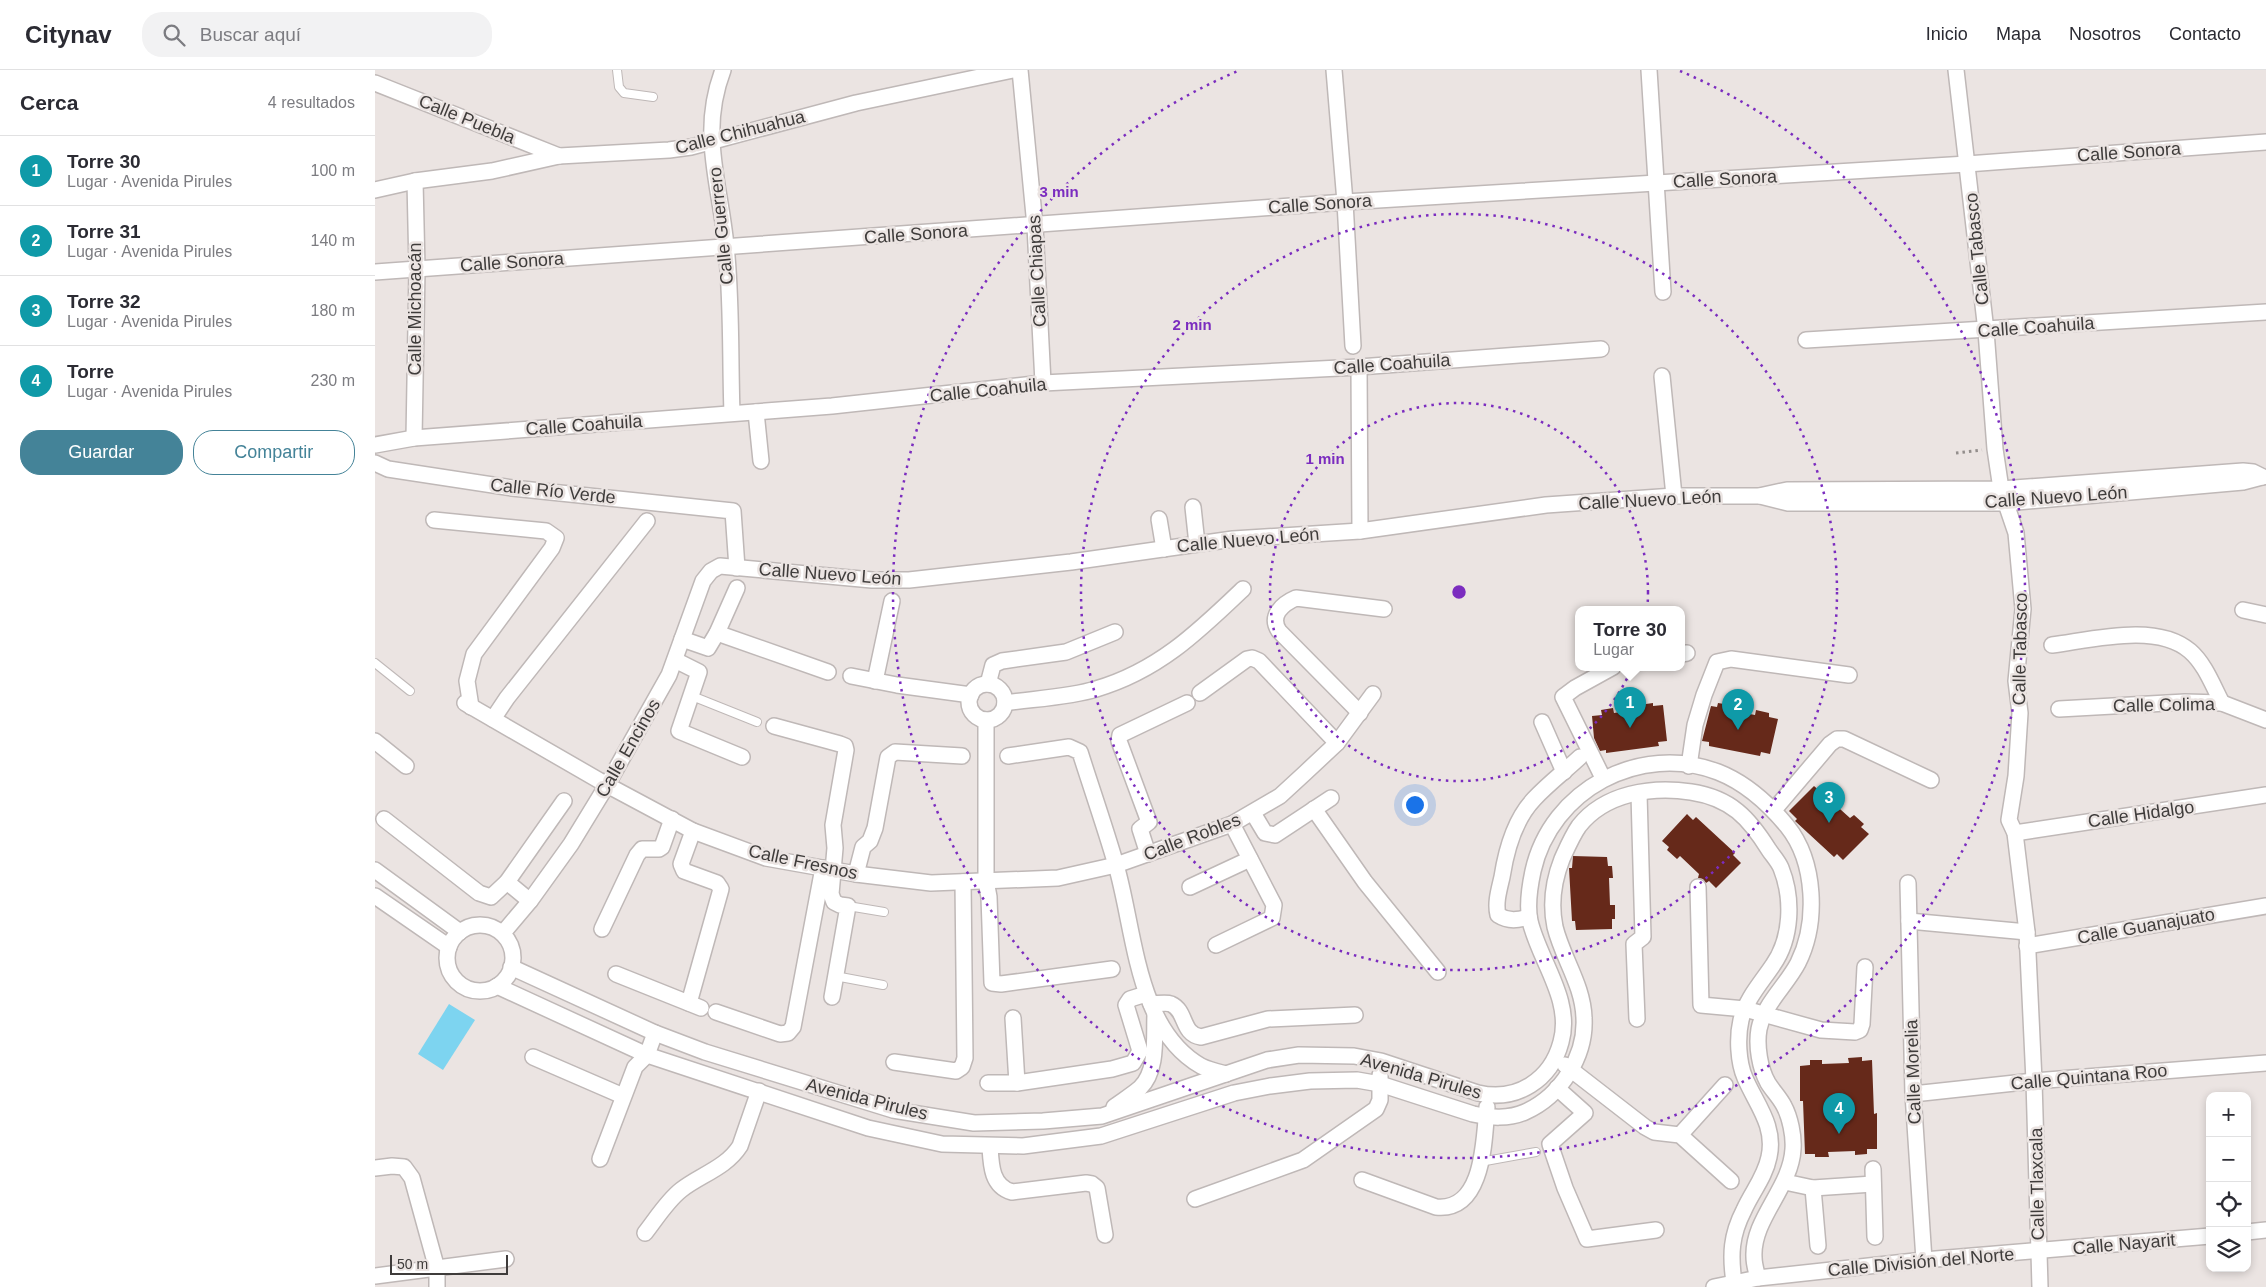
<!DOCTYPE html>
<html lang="es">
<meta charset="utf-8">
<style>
:root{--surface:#fff;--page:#f2f2f3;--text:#2b2b33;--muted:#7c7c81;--line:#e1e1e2;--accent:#448398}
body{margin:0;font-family:Arial,sans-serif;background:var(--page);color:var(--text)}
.controls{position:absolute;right:15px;bottom:15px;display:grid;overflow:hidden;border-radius:10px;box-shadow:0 2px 8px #0003}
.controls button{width:45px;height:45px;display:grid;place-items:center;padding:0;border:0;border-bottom:1px solid var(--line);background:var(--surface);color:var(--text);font:25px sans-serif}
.scale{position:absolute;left:15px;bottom:12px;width:118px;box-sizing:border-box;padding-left:5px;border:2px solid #3f3c3b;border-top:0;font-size:14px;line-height:18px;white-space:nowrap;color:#3f3c3b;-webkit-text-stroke:4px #ebe4e2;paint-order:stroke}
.you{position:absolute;left:1039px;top:734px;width:18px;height:18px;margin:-12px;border:4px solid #fff;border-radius:50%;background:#1a73e8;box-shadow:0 0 0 8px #1a73e833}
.badge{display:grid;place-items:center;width:32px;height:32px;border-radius:50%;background:var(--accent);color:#fff;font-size:16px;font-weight:700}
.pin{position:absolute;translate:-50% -41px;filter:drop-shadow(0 1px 2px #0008)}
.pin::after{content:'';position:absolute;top:26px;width:18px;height:15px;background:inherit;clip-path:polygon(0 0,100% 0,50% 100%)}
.popup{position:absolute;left:1200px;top:536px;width:110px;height:65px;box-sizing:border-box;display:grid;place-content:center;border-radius:10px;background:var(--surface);filter:drop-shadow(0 1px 4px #0005);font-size:16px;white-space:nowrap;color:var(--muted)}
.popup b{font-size:19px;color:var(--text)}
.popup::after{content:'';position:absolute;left:50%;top:100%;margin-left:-10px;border:10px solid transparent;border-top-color:var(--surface)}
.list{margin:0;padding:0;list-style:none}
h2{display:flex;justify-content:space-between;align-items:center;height:65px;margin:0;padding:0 20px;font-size:21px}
h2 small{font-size:16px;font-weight:400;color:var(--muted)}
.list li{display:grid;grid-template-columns:32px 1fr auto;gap:15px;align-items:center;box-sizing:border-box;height:70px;padding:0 20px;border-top:1px solid var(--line)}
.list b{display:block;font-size:19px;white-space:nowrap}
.list p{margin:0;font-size:16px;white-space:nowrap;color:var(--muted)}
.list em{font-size:16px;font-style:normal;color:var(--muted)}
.actions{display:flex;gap:10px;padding:15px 20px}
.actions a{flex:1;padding:11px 0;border:1px solid var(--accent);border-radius:20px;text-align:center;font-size:18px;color:var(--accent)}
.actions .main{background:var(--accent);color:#fff}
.icon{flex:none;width:28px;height:28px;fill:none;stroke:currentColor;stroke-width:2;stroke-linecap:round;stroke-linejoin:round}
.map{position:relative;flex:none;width:1891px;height:1217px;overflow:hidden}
header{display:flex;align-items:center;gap:30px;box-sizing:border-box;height:70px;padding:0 25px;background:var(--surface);border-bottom:1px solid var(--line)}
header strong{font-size:24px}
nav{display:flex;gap:28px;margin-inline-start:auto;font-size:18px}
.search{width:350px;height:45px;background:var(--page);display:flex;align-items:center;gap:12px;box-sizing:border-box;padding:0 18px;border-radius:20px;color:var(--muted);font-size:19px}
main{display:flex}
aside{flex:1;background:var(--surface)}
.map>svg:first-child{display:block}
.water{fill:#7dd4f0}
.building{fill:#66291a}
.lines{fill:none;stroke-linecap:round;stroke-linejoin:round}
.lane-casing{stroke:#bfb8b7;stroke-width:10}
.street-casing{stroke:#bfb8b7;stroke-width:18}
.path{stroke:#938e8c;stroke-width:3;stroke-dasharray:2.5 4;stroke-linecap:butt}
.lane{stroke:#fff;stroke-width:8}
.street{stroke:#fff;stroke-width:15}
.ring{fill:none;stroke:#7b2cbf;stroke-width:2.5;stroke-dasharray:2.5 5}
.labels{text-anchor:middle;stroke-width:5;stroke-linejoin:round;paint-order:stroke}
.street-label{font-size:18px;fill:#3f3c3b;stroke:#ebe4e2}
.centre{fill:#7b2cbf;stroke:#ebe4e2;stroke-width:2.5}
.ring-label{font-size:15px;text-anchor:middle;font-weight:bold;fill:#7b2cbf;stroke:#ebe4e2;stroke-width:5;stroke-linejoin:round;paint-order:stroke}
</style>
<header>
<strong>Citynav</strong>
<div class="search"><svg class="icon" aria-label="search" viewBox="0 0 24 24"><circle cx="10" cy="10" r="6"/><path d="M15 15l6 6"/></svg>Buscar aquí</div>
<nav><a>Inicio</a><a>Mapa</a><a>Nosotros</a><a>Contacto</a></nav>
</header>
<main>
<aside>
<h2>Cerca<small>4 resultados</small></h2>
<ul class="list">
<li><span class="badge" style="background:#0f9aa8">1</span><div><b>Torre 30</b><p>Lugar · Avenida Pirules</p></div><em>100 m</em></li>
<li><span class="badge" style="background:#0f9aa8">2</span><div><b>Torre 31</b><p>Lugar · Avenida Pirules</p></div><em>140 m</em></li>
<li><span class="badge" style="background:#0f9aa8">3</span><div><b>Torre 32</b><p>Lugar · Avenida Pirules</p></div><em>180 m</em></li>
<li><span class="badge" style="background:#0f9aa8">4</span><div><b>Torre</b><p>Lugar · Avenida Pirules</p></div><em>230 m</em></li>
</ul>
<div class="actions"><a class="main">Guardar</a><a>Compartir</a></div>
</aside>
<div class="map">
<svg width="1891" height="1217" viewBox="0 0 1891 1217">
<rect width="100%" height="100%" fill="#ebe4e2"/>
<polygon class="water" points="74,934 100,950 68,1000 43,984"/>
<g class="building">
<polygon points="1278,633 1278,636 1288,635 1292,671 1283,672 1284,676 1231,683 1231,680 1225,681 1219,668 1217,646 1227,645 1226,640 1238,638 1239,643 1265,639 1264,635"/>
<polygon points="1343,633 1355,635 1354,640 1380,645 1381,640 1394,643 1394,647 1403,649 1395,684 1386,682 1385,686 1334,676 1334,672 1327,671 1336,636 1342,637"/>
<polygon points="1439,716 1447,723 1450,719 1459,727 1456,731 1475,748 1479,745 1489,754 1486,757 1494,764 1468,790 1462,784 1459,787 1420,751 1422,749 1414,741"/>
<polygon points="1312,744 1318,750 1321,747 1360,783 1358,785 1366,793 1341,818 1334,811 1331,813 1328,809 1323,808 1324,804 1305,786 1302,789 1292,780 1294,777 1287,771"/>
<polygon points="1198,786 1232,787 1233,796 1237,796 1238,808 1234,808 1235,835 1240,835 1240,849 1237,849 1237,859 1201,860 1200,851 1197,851 1194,798 1197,798"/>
<polygon points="1487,987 1487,991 1497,990 1499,1044 1502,1043 1502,1079 1492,1079 1492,1084 1480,1085 1480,1081 1453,1082 1454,1087 1440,1087 1440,1084 1430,1084 1428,1031 1425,1031 1425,996 1435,995 1435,990 1447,990 1447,994 1474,993 1473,988"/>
</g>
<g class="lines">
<g class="lane-casing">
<g id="lane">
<polyline points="242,0 244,17 249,23 278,27"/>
<polyline points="0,593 35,621"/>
<polyline points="317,626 382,652"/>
<polyline points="473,836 509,842"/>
<polyline points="460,906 508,915"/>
<polyline points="1105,1092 1161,1082"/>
</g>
</g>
<g class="street-casing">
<g id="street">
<path d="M348 0C324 63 345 113 351 176 357 231 355 288 357 343"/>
<polyline points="645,0 660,156 668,313"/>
<polyline points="959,0 970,132 978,276"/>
<polyline points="1274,0 1288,222"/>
<polyline points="1581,0 1611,261 1620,379 1626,419 1641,463 1648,539 1641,611 1645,643 1641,706 1634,750 1640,763 1652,862 1659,1011 1665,1217"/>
<polyline points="0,13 184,86"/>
<polyline points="0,120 40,111 117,101 184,86 294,80 316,77 481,33 638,0"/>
<polyline points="0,202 970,132 1592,94 1891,72"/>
<polyline points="1431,270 1891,242"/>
<polyline points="984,297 985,461"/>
<polyline points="1287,306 1299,426"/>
<polyline points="381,342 386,391"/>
<polyline points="39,368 42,199 40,111"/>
<polyline points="0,375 39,368 457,336 668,313 984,297 1226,279"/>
<polyline points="0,393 13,399 137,418 358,441 362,498"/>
<polyline points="1385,426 1413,433 1631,433 1868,412 1887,407"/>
<polyline points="818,437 822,474"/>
<polyline points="784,449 789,479"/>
<polyline points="59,450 171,461 181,468 177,478 99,584 92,611 96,637"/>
<polyline points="1868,540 1891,545"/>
<polyline points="342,563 453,602"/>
<polyline points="307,569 333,578 342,563 362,518"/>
<path d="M1677 575C1716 570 1782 552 1815 581 1830 594 1838 616 1847 633"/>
<polyline points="1306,584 1312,583"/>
<polyline points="300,590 324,602 304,661 367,687"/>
<polyline points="476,606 522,615 596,625"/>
<polyline points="500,611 517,531"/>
<polyline points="613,614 618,595 627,591 691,582 740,562"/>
<circle cx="612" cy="632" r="18"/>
<polyline points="825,623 872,589 877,588 884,591 962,673"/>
<polyline points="90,633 232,715 318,761 391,788 481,804 556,813 683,808 741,795 857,754 905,726 930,703 962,673 998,624"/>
<path d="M630 633C657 629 696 627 721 619 783 601 823 562 868 519"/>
<polyline points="1684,639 1810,632 1847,633 1891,650"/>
<path d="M985 643 904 561C894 546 907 534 921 528L1009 539"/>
<polyline points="118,649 132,628 272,451"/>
<polyline points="611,650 611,811 614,827 617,913 626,914 737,899"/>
<polyline points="1167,652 1189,702"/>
<polyline points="399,656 465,674 470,676 471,680 458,755 460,778 456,824 459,832 465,835 473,836 457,927"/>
<polyline points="0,671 31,696"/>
<path d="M633 686 694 677 705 682C717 720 730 757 741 795 760 860 761 959 826 996 834 1000 843 1002 851 1004"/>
<polyline points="1314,696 1320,655 1329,625 1342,592 1356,589 1474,605"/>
<polyline points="1228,708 1188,627 1200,618 1238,597"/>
<polyline points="939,739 990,812 1063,902"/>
<polyline points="1399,740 1455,674 1462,669 1469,669 1556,710"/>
<polyline points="878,743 890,763 900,765 956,728"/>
<polyline points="9,749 104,823 116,827 132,812 189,731"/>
<polyline points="1640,763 1891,725"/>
<polyline points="773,784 765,759 774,752 744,671 745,665 812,633"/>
<polyline points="0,800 85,862"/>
<polyline points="481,804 488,777 495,771 500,758 513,687 520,682 587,686"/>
<polyline points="132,812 155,831"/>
<polyline points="1533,813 1538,1024 1549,1190"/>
<polyline points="815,817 875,789"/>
<polyline points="1323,817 1326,935 1370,939 1446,960 1480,962 1485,960 1487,954 1490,897"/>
<polyline points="0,826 74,877"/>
<path d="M1154 847C1143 850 1134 852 1123 845 1120 833 1124 820 1127 807 1131 781 1140 749 1159 729 1173 714 1190 701 1205 687"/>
<polyline points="1534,851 1652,862"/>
<circle cx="105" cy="888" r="33"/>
<polyline points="227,859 262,785 267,779 284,779 287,777 297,749"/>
<polyline points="128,863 155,831 196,774 232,715 294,605 328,511 336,501 345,496 497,510 534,510 696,492 858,469 985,461 1171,435 1299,426 1384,426 1412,420 1626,419 1868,401 1878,402 1888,407"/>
<polyline points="841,875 897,848 899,835 857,754"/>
<polyline points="1652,876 1891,836"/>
<path d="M136 897 280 963 330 982 518 1040 599 1053 668 1051 727 1046 892 990 924 985 979 986 1006 991 1103 1023C1142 1032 1176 1010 1186 972 1198 930 1164 890 1155 851 1152 837 1155 815 1158 801 1176 720 1265 672 1343 702 1371 713 1393 733 1412 756 1441 792 1443 853 1423 893 1411 916 1389 934 1384 959 1381 976 1385 999 1393 1013 1398 1021 1405 1028 1409 1036 1415 1047 1419 1066 1418 1079 1416 1118 1377 1149 1379 1187 1379 1194 1381 1201 1383 1208"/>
<polyline points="241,904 326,938"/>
<path d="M122 916 272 985 493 1058 567 1074 648 1076 726 1066 859 1023 895 1016 935 1011 982 1010 1005 1014 1098 1044C1114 1048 1135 1049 1150 1042 1186 1026 1211 986 1209 948 1208 915 1188 889 1180 857 1175 833 1178 812 1187 789 1192 778 1197 766 1204 756 1230 723 1277 716 1316 722 1356 728 1374 748 1394 780 1398 786 1403 791 1406 798 1418 828 1417 868 1398 895 1386 913 1371 929 1366 950 1362 967 1363 992 1370 1008 1381 1034 1401 1056 1394 1087 1390 1107 1377 1122 1369 1140 1356 1165 1355 1185 1359 1212"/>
<polyline points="314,933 346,819 342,813 309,801 306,794 318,761"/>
<path d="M776 934C782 934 791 932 796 934 812 941 806 964 826 967L893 949 980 945"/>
<polyline points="341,942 405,964 413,963 418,957 448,798"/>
<polyline points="638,948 642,1013"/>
<polyline points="1262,949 1259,874 1268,867 1264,724"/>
<polyline points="158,987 248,1026"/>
<polyline points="519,992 581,1001 587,997 590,988 588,812"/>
<polyline points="1190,995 1270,1057 1279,1062 1305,1065 1356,1111"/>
<polyline points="613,1013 642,1013 737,999 758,993 765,981 751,935 755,929 771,924"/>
<polyline points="1182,1018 1210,1043 1175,1074 1190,1118 1212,1169 1281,1160"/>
<polyline points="1538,1024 1659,1011 1891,993"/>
<path d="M739 1037C747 1031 757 1025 765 1018 783 1001 779 967 780 945"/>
<polyline points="1305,1065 1350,1015"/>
<path d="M615 1076C616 1094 616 1116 637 1122L711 1113 717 1114 722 1118 730 1165"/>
<polyline points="225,1089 260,997 272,985 280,963"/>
<polyline points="0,1098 17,1096 29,1097 37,1108 62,1199 62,1217"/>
<polyline points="1498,1099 1500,1167"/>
<path d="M987 1110 1061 1137C1109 1142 1109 1070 1112 1037"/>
<polyline points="1410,1112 1438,1118 1498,1114"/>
<polyline points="1438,1118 1443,1176"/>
<polyline points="820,1129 928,1090 1001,1039 1005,1030 1005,1005"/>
<polyline points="1872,1162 1891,1160"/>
<path d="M270 1163C281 1149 292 1131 306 1120 325 1105 351 1098 365 1076L384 1021"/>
<polyline points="0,1206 131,1189"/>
<polyline points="1339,1217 1383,1208 1549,1190 1835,1166"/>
</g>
</g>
<polyline class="path" points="1581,383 1607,380"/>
<use href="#lane" class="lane"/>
<use href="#street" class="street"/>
</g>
<g class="ring">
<circle cx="1084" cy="522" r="189"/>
<circle cx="1084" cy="522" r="378"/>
<path d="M1305 1A566 566 0 1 1 863 1"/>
</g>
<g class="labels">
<g class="street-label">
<text transform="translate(92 49) rotate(22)" y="6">Calle Puebla</text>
<text transform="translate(365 62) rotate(-14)" y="6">Calle Chihuahua</text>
<text transform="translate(1754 82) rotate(-4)" y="6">Calle Sonora</text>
<text transform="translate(1350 109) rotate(-3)" y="6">Calle Sonora</text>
<text transform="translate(945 134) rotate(-4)" y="6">Calle Sonora</text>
<text transform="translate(346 156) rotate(-96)" y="6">Calle Guerrero</text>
<text transform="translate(541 164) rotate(-4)" y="6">Calle Sonora</text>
<text transform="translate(1602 179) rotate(-96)" y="6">Calle Tabasco</text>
<text transform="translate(137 192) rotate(-4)" y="6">Calle Sonora</text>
<text transform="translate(662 201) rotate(-93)" y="6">Calle Chiapas</text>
<text transform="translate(40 239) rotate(-90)" y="6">Calle Michoacán</text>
<text transform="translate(1661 257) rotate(-4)" y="6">Calle Coahuila</text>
<text transform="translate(1017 294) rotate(-4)" y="6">Calle Coahuila</text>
<text transform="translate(613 320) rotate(-6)" y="6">Calle Coahuila</text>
<text transform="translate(209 355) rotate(-4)" y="6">Calle Coahuila</text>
<text transform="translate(178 421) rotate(6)" y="6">Calle Río Verde</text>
<text transform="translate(1681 427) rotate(-4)" y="6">Calle Nuevo León</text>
<text transform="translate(1275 430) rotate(-3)" y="6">Calle Nuevo León</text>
<text transform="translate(873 470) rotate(-5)" y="6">Calle Nuevo León</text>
<text transform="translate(455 504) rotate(4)" y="6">Calle Nuevo León</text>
<text transform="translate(1645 579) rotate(-89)" y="6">Calle Tabasco</text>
<text transform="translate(1789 635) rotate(-1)" y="6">Calle Colima</text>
<text transform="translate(253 678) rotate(-60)" y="6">Calle Encinos</text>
<text transform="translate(1766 744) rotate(-8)" y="6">Calle Hidalgo</text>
<text transform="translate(817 767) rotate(-21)" y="6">Calle Robles</text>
<text transform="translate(428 792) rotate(12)" y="6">Calle Fresnos</text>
<text transform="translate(1771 856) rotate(-10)" y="6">Calle Guanajuato</text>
<text transform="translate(1538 1002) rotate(-92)" y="6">Calle Morelia</text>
<text transform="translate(1046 1006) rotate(16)" y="6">Avenida Pirules</text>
<text transform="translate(1714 1007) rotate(-5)" y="6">Calle Quintana Roo</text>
<text transform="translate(492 1029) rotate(14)" y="6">Avenida Pirules</text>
<text transform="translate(1662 1114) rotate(-91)" y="6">Calle Tlaxcala</text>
<text transform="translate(1749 1174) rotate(-5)" y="6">Calle Nayarit</text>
<text transform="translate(1546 1192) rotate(-5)" y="6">Calle División del Norte</text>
</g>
</g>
<circle cx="1084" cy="522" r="8" class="centre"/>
<g class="ring-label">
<text x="684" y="127">3 min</text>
<text x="817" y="260">2 min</text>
<text x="950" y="394">1 min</text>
</g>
</svg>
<div class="controls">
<button>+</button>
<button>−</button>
<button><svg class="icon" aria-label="locate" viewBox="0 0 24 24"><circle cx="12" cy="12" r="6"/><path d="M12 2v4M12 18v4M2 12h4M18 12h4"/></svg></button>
<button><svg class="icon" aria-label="layers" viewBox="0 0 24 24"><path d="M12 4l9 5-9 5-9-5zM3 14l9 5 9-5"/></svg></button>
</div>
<div class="scale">50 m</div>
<div class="you"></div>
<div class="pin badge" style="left:1255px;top:658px;background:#0f9aa8">1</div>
<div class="popup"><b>Torre 30</b>Lugar</div>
<div class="pin badge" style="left:1363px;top:660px;background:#0f9aa8">2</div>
<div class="pin badge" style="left:1454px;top:753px;background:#0f9aa8">3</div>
<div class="pin badge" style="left:1464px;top:1064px;background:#0f9aa8">4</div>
</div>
</main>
